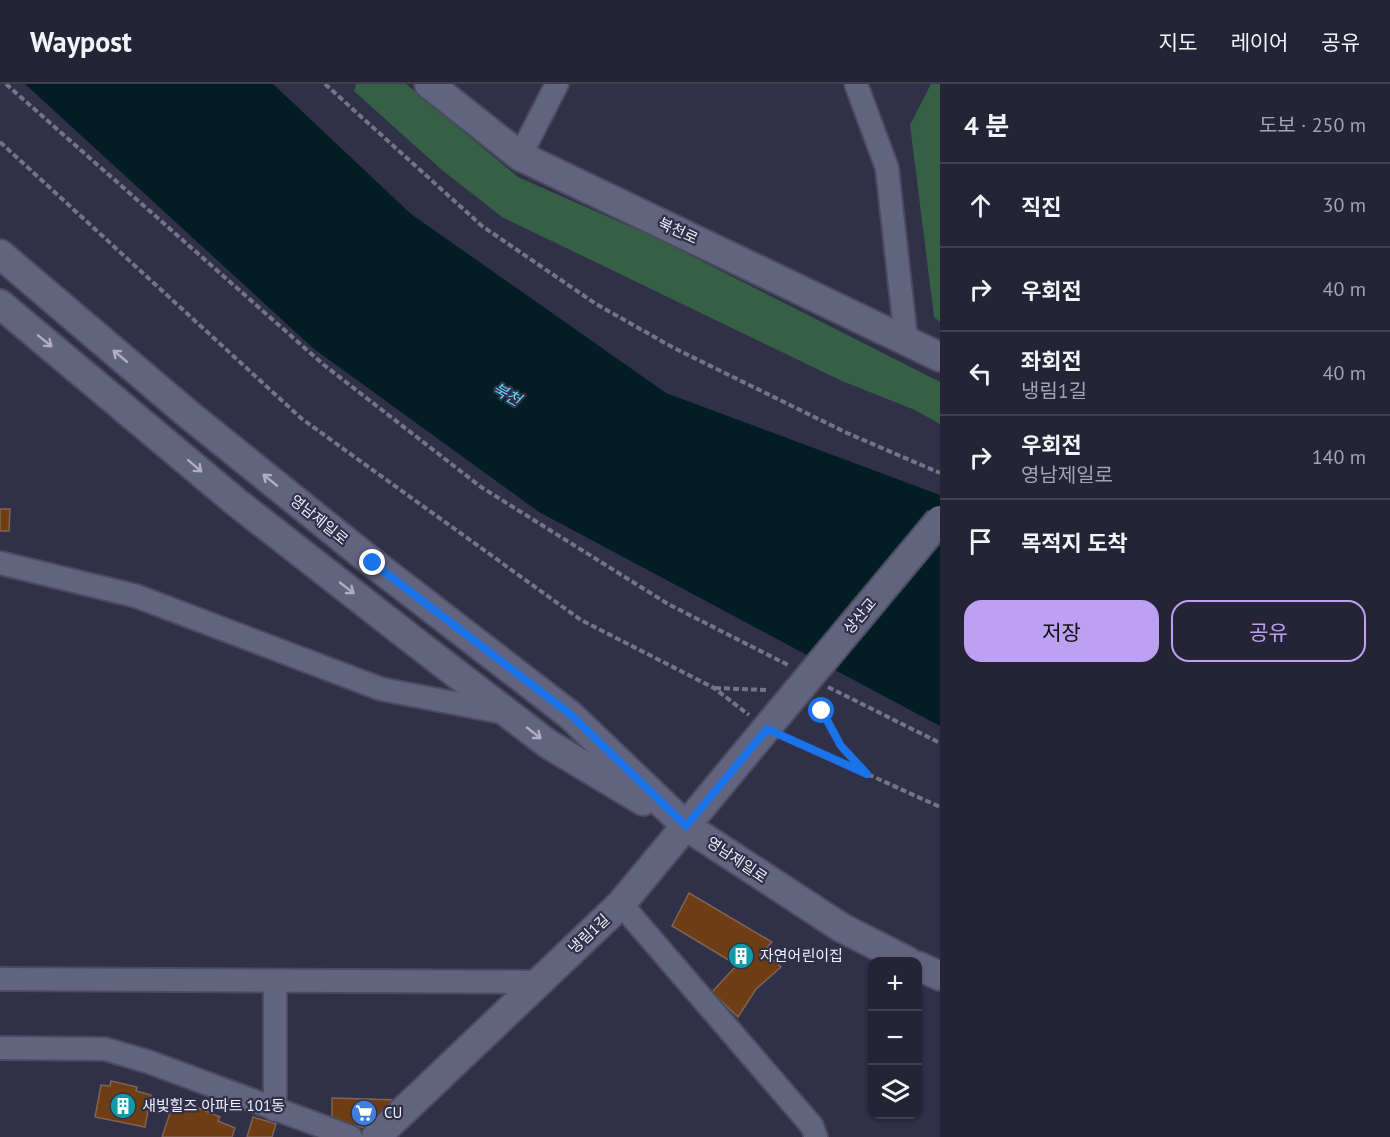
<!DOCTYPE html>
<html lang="ko">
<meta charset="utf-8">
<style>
:root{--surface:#242436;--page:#303042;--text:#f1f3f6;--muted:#a3a4ad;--line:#414151;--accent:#bca0f2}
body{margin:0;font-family:"PT Sans","Noto Sans KR",sans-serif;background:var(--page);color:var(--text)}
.controls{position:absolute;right:18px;bottom:18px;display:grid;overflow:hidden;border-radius:12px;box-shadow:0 2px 4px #0004}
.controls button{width:54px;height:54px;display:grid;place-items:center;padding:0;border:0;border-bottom:2px solid var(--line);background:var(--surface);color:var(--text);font:30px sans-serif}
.stop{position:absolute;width:18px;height:18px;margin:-14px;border:4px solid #1a73e8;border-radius:50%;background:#fff}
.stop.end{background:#1a73e8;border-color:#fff;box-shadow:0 2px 6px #0008}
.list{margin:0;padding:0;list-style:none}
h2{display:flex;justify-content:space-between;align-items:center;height:78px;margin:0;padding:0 24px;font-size:26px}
h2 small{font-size:20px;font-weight:400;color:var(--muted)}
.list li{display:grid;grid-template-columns:39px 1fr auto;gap:18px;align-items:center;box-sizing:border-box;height:84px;padding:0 24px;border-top:2px solid var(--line)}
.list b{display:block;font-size:22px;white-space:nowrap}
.list p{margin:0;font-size:20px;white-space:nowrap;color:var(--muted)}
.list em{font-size:20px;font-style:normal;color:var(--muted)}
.actions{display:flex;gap:12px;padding:18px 24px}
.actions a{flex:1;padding:14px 0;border:2px solid var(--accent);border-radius:18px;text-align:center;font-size:21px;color:var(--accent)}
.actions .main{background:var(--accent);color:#111}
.icon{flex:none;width:33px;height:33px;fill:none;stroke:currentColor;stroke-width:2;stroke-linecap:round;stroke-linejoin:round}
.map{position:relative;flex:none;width:940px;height:1053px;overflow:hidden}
header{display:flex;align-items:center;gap:36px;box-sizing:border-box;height:84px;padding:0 30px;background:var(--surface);border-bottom:2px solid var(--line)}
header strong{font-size:28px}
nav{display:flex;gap:33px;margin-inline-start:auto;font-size:21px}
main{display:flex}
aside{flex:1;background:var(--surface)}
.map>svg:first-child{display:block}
.green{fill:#366046}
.water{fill:#031d25}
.building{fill:#6f3d14;stroke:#7e6453;stroke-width:1.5}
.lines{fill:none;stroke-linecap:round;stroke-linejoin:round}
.minor-casing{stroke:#4b4b60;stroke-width:26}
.tertiary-casing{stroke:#4b4b60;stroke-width:32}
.path{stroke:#747489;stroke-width:4;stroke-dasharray:6 3;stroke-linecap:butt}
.minor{stroke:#62637e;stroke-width:22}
.tertiary{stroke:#62637e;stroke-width:28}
.tertiary-bridge-casing{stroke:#4b4b60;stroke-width:32;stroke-linecap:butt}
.tertiary-bridge{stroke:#62637e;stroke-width:28}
.oneway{stroke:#afafc4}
.route{stroke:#1a73e8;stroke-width:8}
.labels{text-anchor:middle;stroke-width:4.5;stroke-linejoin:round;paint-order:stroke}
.street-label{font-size:15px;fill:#eeeefe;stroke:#303048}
.poi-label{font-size:15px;fill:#eeeefe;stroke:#303048;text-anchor:start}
.water-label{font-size:16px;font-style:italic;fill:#5ad4f8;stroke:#303048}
</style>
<header>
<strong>Waypost</strong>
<nav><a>지도</a><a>레이어</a><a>공유</a></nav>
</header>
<main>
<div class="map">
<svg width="940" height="1053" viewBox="0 0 940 1053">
<rect width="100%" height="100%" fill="#303048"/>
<g class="green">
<polygon points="356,0 406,0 518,93 656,154 940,298 940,340 915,326 842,297 502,133 442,86 354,7"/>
<polygon points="931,0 940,0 940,238 934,233 910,41"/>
</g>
<polygon class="water" points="25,0 273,0 411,130 666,309 940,411 940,642 539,428 314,265"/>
<g class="building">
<polygon points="0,425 10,425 9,447 0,447"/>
<polygon points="689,809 772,858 760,871 763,873 766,870 781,883 756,905 738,933 712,908 737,881 672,842"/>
<polygon points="111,997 137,1003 136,1007 151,1011 145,1043 95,1033 101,1001 110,1002"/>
<polygon points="332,1014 398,1016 365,1044 332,1036"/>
<polygon points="173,1020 189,1025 191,1021 220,1033 218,1037 235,1044 232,1053 162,1053"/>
<polygon points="253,1033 276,1040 272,1053 247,1053"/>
</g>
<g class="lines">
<g class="minor-casing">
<g id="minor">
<polyline points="856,0 887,84 906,255"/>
<polyline points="520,72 557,0"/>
<polyline points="0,479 136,512 381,605 506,629"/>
<polyline points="621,820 812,1042 816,1053"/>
<polyline points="0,895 539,898"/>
<polyline points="275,897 275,1026"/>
<polyline points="0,964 105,965 149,978 351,1053"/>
</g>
</g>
<g class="tertiary-casing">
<g id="tertiary">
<polyline points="429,0 520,72 940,273"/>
<polyline points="0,170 188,330 373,479 570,631 686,742 842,844 909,878"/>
<polyline points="0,220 236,418 419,561 548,660 643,717"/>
<polyline points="918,882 940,892"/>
<polyline points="376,1053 621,820 780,628"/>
</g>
</g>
<g class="path">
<polyline points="6,0 324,281 481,403 668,520 790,582"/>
<polyline points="325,0 482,142 596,220 674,264 847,349 940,389"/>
<polyline points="0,58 302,335 581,536 714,604 749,631"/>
<polyline points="828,603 940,659"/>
<polyline points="715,604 767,606"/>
<polyline points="822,627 841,662 865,687"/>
<polyline points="786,653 940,723"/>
</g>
<use href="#minor" class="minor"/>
<use href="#tertiary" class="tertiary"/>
<g class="tertiary-bridge-casing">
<polyline id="tertiary-bridge" points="780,628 940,436"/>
</g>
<use href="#tertiary-bridge" class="tertiary-bridge"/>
</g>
<defs><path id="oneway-shaft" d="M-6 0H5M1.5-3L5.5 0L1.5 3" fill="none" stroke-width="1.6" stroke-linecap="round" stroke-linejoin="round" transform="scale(1.5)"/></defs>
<g class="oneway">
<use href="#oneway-shaft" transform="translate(45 257) rotate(39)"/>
<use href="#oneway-shaft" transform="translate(120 272) rotate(-140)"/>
<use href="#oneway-shaft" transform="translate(195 382) rotate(41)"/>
<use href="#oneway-shaft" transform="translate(270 396) rotate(-141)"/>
<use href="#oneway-shaft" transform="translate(347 504) rotate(38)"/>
<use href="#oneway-shaft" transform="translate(534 649) rotate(38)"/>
</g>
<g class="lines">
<polyline class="route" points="373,479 570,630 686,742 767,645 867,690 841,662 822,627"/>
</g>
<defs>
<g id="building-disc" transform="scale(1.35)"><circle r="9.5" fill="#0f9aa8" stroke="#303048"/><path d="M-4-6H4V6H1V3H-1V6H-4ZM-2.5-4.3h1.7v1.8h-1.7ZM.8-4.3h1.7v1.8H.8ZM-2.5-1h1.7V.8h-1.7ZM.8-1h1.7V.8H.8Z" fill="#fff"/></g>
<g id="supermarket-disc" transform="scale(1.35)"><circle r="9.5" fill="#3f7fe0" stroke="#303048"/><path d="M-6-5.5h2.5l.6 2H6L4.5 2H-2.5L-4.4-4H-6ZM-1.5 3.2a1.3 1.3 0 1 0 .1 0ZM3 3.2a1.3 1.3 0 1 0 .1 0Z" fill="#fff"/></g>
</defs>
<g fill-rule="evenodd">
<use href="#building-disc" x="741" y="872"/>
<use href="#building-disc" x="123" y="1022"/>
<use href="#supermarket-disc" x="364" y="1029"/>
</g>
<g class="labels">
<g class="street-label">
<text transform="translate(678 147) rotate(25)" y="5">북천로</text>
<text transform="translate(319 436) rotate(39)" y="5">영남제일로</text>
<text transform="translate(860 532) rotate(-50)" y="5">상산교</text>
<text transform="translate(737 776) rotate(34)" y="5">영남제일로</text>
<text transform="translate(589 850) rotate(-43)" y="5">냉림1길</text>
</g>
<g class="poi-label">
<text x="760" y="877">자연어린이집</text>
<text x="142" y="1027">새빛힐즈 아파트 101동</text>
<text x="384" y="1034">CU</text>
</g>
<g class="water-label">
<text transform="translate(507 310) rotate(29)" y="6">북천</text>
</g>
</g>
</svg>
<div class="controls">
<button>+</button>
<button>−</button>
<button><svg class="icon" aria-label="layers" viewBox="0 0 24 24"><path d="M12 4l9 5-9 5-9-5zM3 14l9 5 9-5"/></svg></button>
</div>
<div class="stop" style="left:822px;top:627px"></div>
<div class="stop end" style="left:373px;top:479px"></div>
</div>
<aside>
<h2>4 분<small>도보 · 250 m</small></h2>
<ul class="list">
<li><svg class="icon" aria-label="ahead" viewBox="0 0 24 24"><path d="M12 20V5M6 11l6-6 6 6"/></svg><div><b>직진</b></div><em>30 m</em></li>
<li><svg class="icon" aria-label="right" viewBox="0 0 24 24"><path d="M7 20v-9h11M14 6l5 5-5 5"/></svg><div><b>우회전</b></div><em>40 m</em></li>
<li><svg class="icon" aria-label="left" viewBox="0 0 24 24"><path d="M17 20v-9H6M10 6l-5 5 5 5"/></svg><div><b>좌회전</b><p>냉림1길</p></div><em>40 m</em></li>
<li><svg class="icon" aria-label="right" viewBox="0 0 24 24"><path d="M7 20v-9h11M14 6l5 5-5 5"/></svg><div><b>우회전</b><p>영남제일로</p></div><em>140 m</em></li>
<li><svg class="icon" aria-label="arrive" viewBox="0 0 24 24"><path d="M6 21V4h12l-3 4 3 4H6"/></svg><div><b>목적지 도착</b></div></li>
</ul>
<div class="actions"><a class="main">저장</a><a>공유</a></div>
</aside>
</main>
